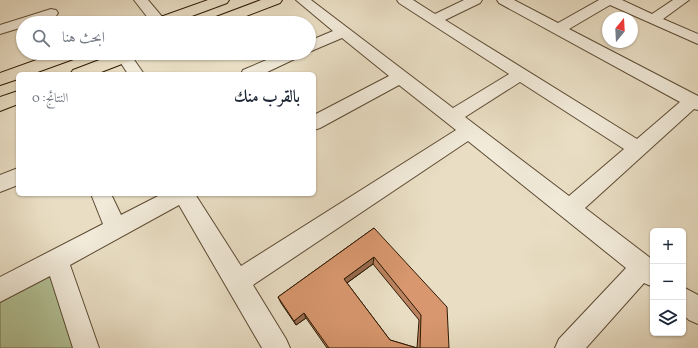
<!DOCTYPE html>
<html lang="ar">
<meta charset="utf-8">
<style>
:root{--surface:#fff;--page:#f6f6f7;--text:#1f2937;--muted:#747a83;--line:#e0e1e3}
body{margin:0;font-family:Vollkorn,Amiri,serif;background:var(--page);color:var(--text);direction:rtl}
.controls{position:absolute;right:12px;bottom:12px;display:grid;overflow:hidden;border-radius:6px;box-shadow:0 1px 3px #0004}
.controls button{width:36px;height:36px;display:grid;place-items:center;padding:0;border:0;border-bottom:1px solid var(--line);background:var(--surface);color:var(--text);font:20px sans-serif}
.compass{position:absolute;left:602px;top:12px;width:36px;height:36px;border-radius:50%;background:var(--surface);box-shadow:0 1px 3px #0004;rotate:18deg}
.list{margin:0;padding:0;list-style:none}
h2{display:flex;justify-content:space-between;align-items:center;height:52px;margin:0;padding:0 16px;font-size:17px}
h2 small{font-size:13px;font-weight:400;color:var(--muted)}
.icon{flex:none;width:22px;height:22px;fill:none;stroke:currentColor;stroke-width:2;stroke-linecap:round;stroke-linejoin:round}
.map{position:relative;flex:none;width:698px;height:348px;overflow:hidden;direction:ltr}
.search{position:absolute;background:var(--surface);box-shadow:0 1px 3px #0004;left:16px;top:16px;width:300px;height:44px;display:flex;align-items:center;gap:10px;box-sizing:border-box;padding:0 14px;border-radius:22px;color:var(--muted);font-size:15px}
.panel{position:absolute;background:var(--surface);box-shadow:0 1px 3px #0004;left:16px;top:72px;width:300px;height:124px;border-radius:6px;direction:rtl}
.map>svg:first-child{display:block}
.green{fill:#b2c297;stroke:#706e4d}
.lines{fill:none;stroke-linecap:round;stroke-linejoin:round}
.minor-casing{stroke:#5c4a33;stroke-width:2}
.major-casing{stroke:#2d1903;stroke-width:2}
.minor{fill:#f1ead9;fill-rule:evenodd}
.major{fill:#e9dec4;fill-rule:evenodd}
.wall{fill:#ba825f;stroke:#2d1903}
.shaded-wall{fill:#976a4d;stroke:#2d1903}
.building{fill:#d8976e;stroke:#2d1903}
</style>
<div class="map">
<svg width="698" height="348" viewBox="0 0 698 348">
<rect width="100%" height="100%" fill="#e9dec4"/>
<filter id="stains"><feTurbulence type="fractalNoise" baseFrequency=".005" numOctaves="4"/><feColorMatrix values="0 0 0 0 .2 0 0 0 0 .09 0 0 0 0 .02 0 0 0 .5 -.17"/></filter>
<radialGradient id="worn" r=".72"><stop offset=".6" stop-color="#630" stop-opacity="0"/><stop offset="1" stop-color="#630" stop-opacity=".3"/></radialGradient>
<polygon class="green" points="51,271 76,348 0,348 0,298"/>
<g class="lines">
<g class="minor-casing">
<g id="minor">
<polygon points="134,0 148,0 164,19 165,23 152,23"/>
<path d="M296 0H311L453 108 509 74 399 3 397 0H413L435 14 464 0H482L480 3 445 20 637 139 680 102 499 3 497 0H514L558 23 599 0H622L652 14 673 0H689L663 19 698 34V44L610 5 569 29 698 96V110L694 109 585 208 653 260V287L644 283 586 348H555L559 339 626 268 468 141 253 285 286 339 290 348H262L179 205 70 265 99 348H73L50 276 0 302V277L103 224 91 194H111L121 215 162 194H195L241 266 456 130 399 85 320 128 314 130V115L389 76 342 38 309 52V41L333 31ZM520 82 624 149 569 196 465 117Z"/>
<polygon points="51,9 56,10 58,13 56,16 35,23 23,23 23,27 0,34 0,25"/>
<polygon points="122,53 130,54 144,74 128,74 117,57"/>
<polygon points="283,53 304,53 301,56 263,74 241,74 243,70"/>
<polygon points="18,168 18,185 0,192 0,175"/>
<polygon points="683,287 698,295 698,324 689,320 683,315"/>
</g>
</g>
<g class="major-casing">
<g id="major">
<polygon points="208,0 229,0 227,3 173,23 150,23 152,20"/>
<polygon points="261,0 282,0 280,3 228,23 206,23 208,20"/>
<polygon points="56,53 81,53 79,57 32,74 18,74 18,79 0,85 0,73"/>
<polygon points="118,53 142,53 140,57 96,74 70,74 73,70"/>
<polygon points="18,91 18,104 0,111 0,97"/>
</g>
</g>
<use href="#minor" class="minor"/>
<use href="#major" class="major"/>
</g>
<polygon class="wall" points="374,228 449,348 417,348 419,320 373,264 347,283 390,340 417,348 327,348 306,318 296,325 281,303 278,297"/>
<g class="shaded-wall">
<polygon points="374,257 373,264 344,285 344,279"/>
<polygon points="304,313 306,318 296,325 294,321"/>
</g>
<polygon class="building" points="374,228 447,307 449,348 420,348 421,315 374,257 344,279 390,340 417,348 329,348 304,313 294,321 278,297"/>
<rect width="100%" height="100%" filter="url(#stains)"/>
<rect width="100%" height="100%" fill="url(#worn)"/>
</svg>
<div class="controls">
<button>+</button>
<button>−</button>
<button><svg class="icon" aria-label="layers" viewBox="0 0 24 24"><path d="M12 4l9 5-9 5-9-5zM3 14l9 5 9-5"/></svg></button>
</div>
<svg class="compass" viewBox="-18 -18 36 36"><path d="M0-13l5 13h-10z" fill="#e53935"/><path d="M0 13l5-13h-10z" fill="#747a83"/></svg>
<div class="search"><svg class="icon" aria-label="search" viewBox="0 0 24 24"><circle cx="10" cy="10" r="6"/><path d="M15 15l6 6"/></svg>ابحث هنا</div>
<section class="panel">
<h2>بالقرب منك<small>النتائج: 0</small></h2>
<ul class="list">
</ul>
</section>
</div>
